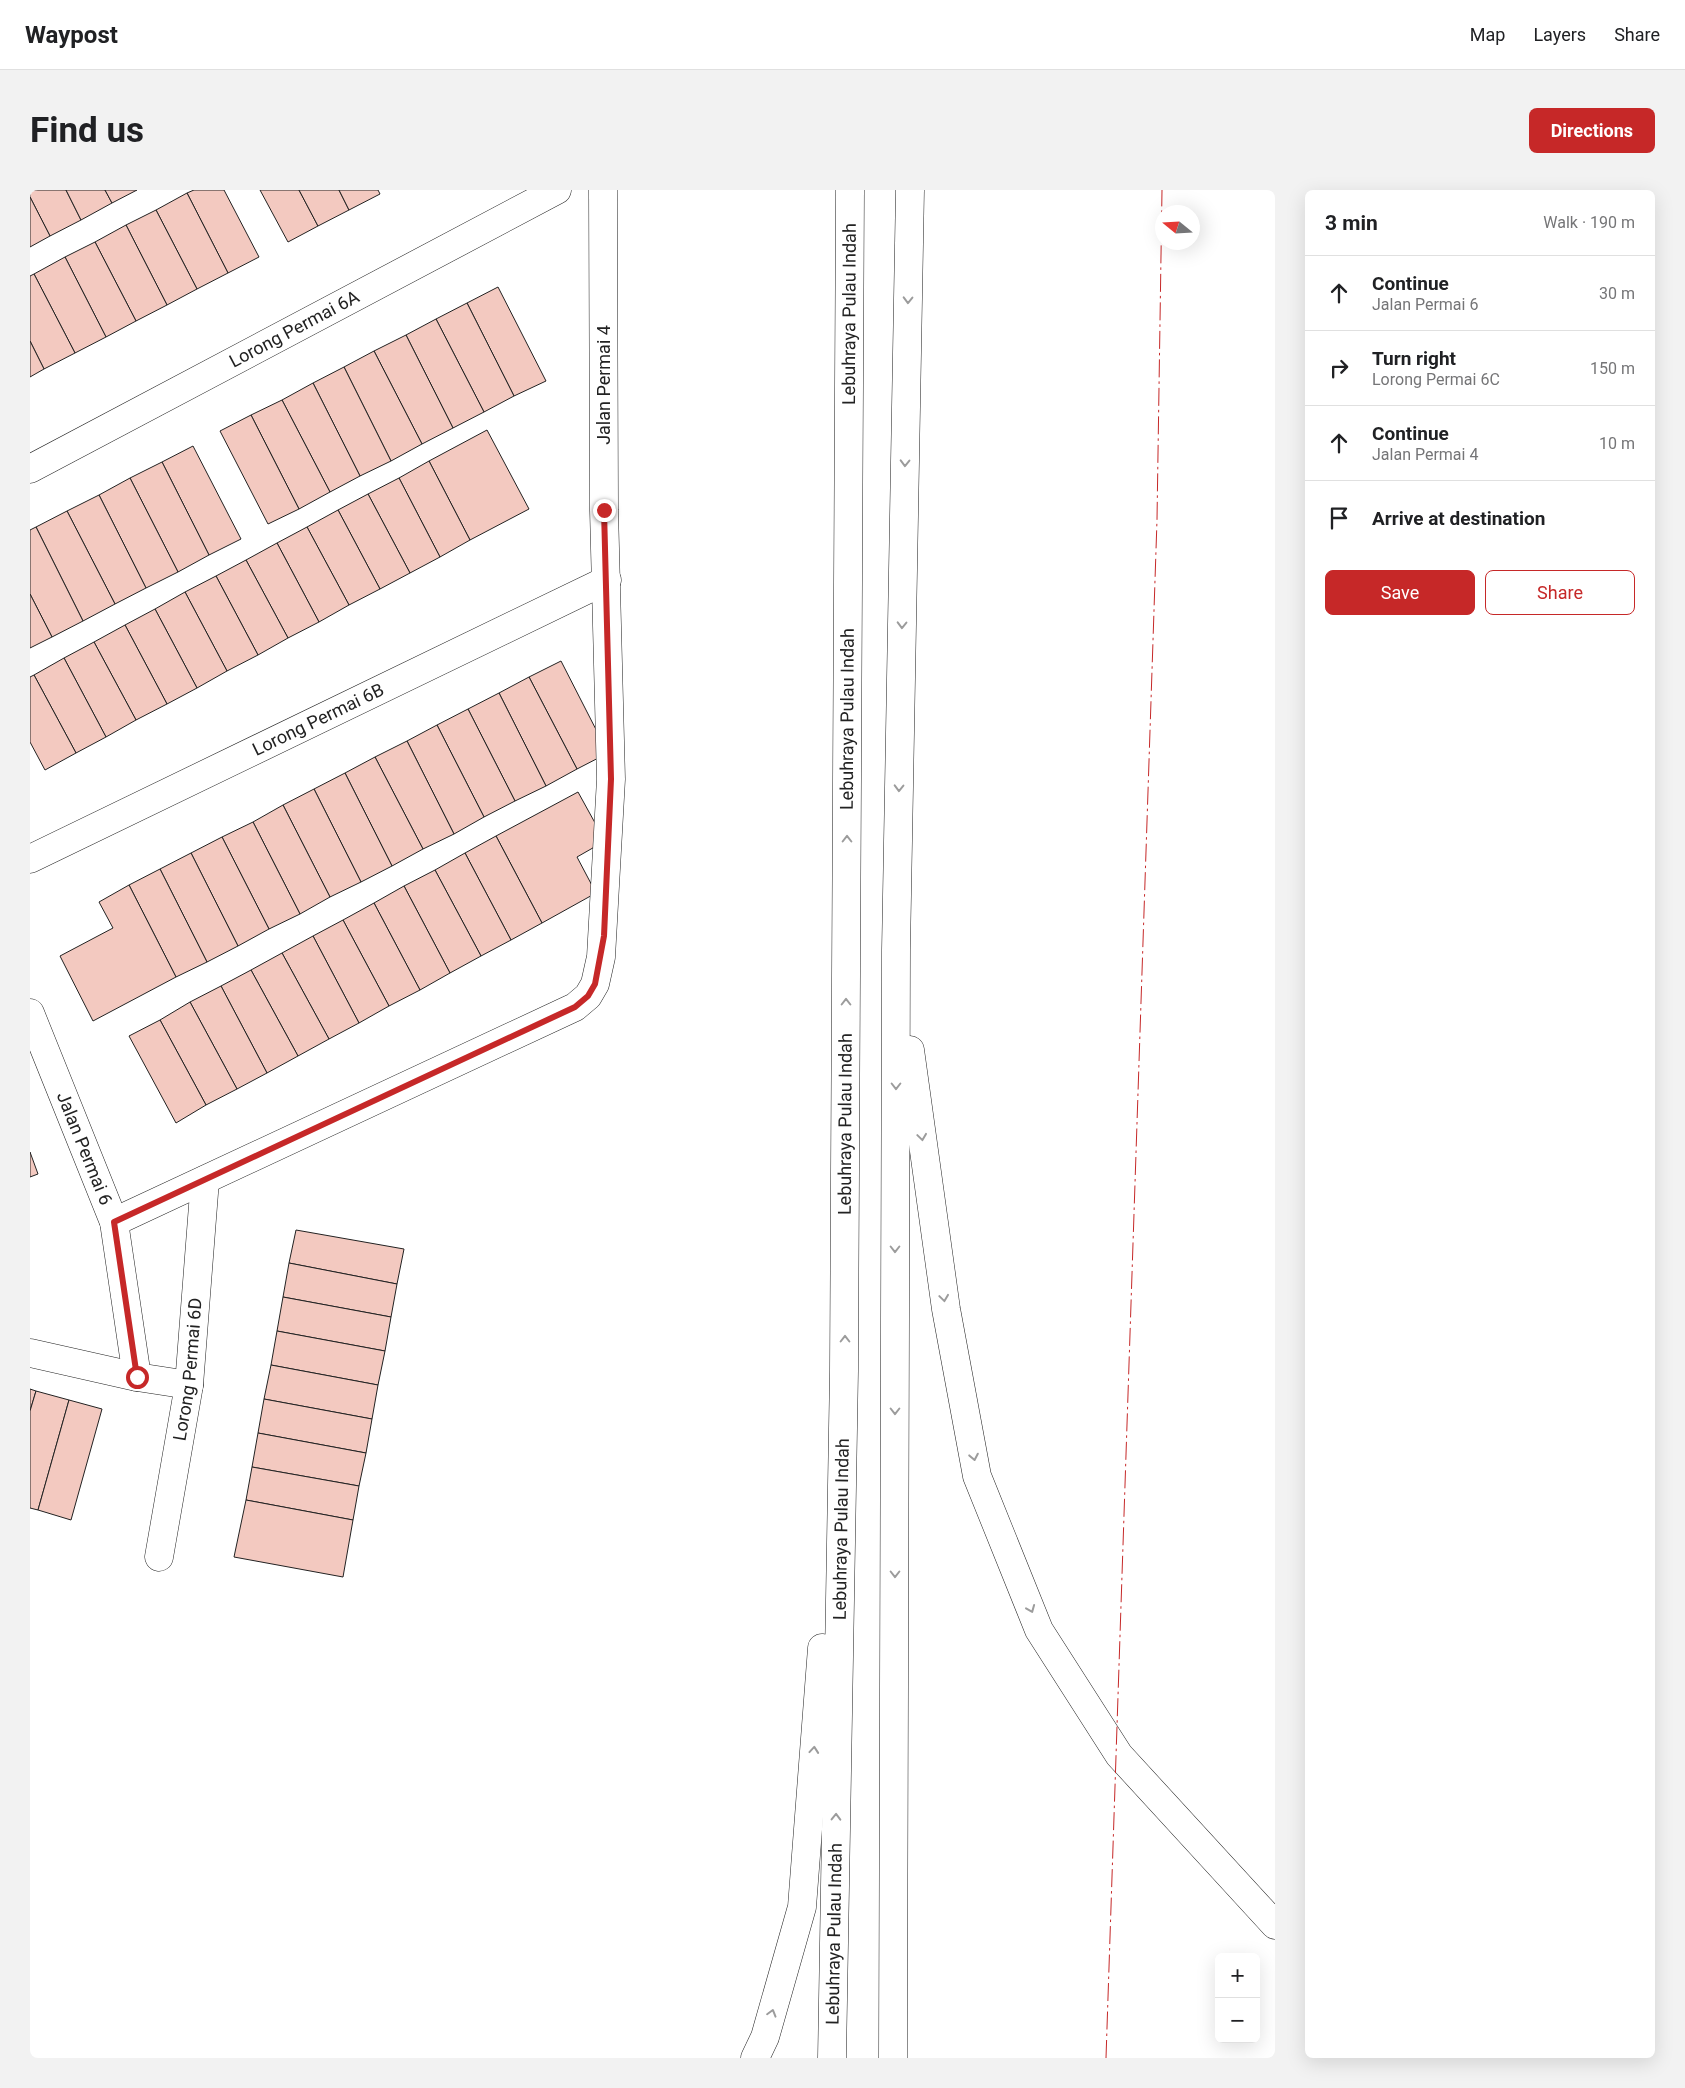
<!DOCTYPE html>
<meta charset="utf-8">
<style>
:root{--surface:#fff;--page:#f2f2f2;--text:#202124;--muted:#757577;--line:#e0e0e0;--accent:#c62828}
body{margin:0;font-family:Roboto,sans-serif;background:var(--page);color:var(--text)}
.controls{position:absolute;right:15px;bottom:15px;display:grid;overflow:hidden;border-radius:8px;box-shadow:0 5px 20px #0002}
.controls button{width:45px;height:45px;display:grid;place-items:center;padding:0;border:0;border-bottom:1px solid var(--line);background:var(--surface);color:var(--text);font:25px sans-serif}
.compass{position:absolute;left:1125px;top:15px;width:45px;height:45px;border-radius:50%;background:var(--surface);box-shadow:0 5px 20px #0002;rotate:288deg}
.stop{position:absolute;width:15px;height:15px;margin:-11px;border:4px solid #c62828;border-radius:50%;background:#fff}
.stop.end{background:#c62828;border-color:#fff;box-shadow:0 1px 5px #0008}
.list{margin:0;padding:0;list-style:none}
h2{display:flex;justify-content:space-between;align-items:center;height:65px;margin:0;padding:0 20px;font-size:21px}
h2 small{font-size:16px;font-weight:400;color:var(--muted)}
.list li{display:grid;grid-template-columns:32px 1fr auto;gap:15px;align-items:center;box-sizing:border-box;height:75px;padding:0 20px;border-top:1px solid var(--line)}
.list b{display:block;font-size:19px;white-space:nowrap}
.list p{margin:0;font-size:16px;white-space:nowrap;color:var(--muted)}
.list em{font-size:16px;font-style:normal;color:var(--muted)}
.actions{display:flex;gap:10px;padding:15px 20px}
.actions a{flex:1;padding:11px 0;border:1px solid var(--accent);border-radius:8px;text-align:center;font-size:18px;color:var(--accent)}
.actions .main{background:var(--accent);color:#fff}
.icon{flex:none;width:28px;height:28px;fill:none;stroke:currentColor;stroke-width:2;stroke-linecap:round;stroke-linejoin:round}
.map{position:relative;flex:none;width:1245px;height:1868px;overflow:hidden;border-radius:8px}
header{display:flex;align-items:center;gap:30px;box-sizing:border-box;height:70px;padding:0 25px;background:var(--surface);border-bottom:1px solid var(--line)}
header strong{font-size:24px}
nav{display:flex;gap:28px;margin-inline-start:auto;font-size:18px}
.intro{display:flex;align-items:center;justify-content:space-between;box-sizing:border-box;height:120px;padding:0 30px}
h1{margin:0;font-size:35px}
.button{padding:12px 22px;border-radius:8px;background:var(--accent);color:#fff;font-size:18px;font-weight:700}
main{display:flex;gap:30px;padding:0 30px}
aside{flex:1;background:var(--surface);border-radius:8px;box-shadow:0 5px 20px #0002}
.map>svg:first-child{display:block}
.building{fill:#f3c9c0;stroke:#222}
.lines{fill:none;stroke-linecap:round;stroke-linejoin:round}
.street-casing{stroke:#222;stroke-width:29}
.primary-casing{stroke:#222;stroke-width:29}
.street{stroke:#fff;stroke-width:28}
.primary{stroke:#fff;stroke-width:28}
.power{stroke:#c62828;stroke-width:1;stroke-dasharray:18 4 2.5 4;stroke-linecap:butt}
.oneway{stroke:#9c9c9c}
.route{stroke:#c62828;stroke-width:6}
.labels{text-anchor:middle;stroke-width:4;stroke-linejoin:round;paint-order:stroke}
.street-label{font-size:18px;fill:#222;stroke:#fff}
</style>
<header>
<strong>Waypost</strong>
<nav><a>Map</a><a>Layers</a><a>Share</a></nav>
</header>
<div class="intro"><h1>Find us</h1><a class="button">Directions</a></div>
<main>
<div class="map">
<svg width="1245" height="1868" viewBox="0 0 1245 1868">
<rect width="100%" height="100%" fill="#fff"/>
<g class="building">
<polygon points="0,0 36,0 51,30 20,46 0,7"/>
<polygon points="36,0 75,0 82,13 51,30"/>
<polygon points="75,0 107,0 82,13"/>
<polygon points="164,0 194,0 229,67 198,83 157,3"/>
<polygon points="230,0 269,0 288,36 258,52"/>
<polygon points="269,0 309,0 319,20 288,36"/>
<polygon points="309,0 348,0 350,4 319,20"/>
<polygon points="157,3 198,83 167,99 126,20"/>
<polygon points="0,7 20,46 0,57"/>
<polygon points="126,20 167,99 137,115 96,35"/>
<polygon points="96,35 137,115 106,131 65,52"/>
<polygon points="65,52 106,131 76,147 35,67"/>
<polygon points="35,67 76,147 45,163 4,84"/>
<polygon points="4,84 45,163 14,179 0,151 0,86"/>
<polygon points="468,97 516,191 484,206 437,113"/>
<polygon points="437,113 484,206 454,222 406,129"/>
<polygon points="406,129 454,222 423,238 376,145"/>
<polygon points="376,145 423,238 392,254 344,161"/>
<polygon points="0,151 14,179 0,187"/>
<polygon points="344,161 392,254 361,271 314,177"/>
<polygon points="314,177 361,271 330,286 283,193"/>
<polygon points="283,193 330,286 300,302 252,210"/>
<polygon points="252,210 300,302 269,319 221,225"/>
<polygon points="221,225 269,319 238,334 190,241"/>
<polygon points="457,240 499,319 440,350 399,271"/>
<polygon points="163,256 211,349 179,365 132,272"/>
<polygon points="399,271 440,350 410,367 369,288"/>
<polygon points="132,272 179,365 148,382 100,288"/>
<polygon points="100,288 148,382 116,398 69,305"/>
<polygon points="369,288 410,367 380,383 338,304"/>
<polygon points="338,304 380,383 350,399 308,320"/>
<polygon points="69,305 116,398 85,414 37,321"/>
<polygon points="308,320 350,399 319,415 277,337"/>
<polygon points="37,321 85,414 53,431 6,337"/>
<polygon points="6,337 53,431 22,447 0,404 0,340"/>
<polygon points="277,337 319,415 289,432 247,353"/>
<polygon points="247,353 289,432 258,448 216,370"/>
<polygon points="216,370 258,448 228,465 186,386"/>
<polygon points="186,386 228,465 197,481 155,402"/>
<polygon points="155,402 197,481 167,498 125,419"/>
<polygon points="0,404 22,447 0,458"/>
<polygon points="125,419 167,498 137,514 95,435"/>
<polygon points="95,435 137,514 106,530 64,452"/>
<polygon points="64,452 106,530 76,547 34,468"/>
<polygon points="34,468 76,547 46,563 4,485"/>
<polygon points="531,471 578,563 547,579 499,487"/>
<polygon points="4,485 46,563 15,580 0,552 0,487"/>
<polygon points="499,487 547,579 516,596 469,503"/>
<polygon points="469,503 516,596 485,611 438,519"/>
<polygon points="438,519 485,611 454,627 407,535"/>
<polygon points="407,535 454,627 424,644 377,551"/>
<polygon points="377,551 424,644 393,659 345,567"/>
<polygon points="345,567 393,659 362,676 315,583"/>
<polygon points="315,583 362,676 331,692 284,599"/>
<polygon points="284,599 331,692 300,707 253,615"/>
<polygon points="548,602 575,651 547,667 566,703 512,733 466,646"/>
<polygon points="253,615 300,707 270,724 223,632"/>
<polygon points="223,632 270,724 239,739 192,647"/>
<polygon points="466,646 512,733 481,750 435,663"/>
<polygon points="192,647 239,739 208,756 161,663"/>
<polygon points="161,663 208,756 177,772 130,679"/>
<polygon points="435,663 481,750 451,766 405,680"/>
<polygon points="130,679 177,772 146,787 99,695"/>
<polygon points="405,680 451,766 420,783 374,696"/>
<polygon points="99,695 146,787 63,831 30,766 83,738 69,712"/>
<polygon points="374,696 420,783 390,800 344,713"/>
<polygon points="344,713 390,800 359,816 313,730"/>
<polygon points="313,730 359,816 329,833 283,746"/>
<polygon points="283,746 329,833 299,849 252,763"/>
<polygon points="252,763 299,849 268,866 221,780"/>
<polygon points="221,780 268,866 237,883 191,796"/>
<polygon points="191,796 237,883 207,899 160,812"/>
<polygon points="160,812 207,899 176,915 130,830"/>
<polygon points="130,830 176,915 146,933 99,846"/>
<polygon points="0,962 8,984 0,987"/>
<polygon points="266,1040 374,1059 367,1094 259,1073"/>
<polygon points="259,1073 367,1094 361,1127 253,1107"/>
<polygon points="253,1107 361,1127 355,1161 247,1141"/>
<polygon points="247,1141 355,1161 348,1195 241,1175"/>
<polygon points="241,1175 348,1195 342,1229 234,1209"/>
<polygon points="0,1199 6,1201 0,1221"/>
<polygon points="6,1201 39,1210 8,1320 0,1318 0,1221"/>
<polygon points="234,1209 342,1229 336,1263 228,1243"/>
<polygon points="39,1210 72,1219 41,1330 8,1320"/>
<polygon points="228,1243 336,1263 329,1296 222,1277"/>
<polygon points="222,1277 329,1296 323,1330 216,1310"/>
<polygon points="216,1310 323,1330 313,1387 204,1367"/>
</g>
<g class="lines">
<g class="street-casing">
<g id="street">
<path id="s1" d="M0 279 527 0"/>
<path id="s2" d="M0 669 577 390"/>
<path id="s3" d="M0 823 84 1032 107 1187"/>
<polyline points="84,1032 545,817 558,806 565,794 571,767 581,589 574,320 573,0"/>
<polyline points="0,1163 107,1187 159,1195"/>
<path id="s4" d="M129 1367 159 1195 175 990"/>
</g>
</g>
<g class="primary-casing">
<g id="primary">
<polyline points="880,860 916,1119 947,1286 1009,1440 1089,1565 1245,1735"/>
<polyline points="725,1868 735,1847 772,1717 792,1458"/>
<path id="s5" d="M802 1868 814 1181 820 0"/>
<polyline points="863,1868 866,760 880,0"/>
</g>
</g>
<use href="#street" class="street"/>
<use href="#primary" class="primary"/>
<polyline class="power" points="1076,1868 1127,330 1132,0"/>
</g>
<defs><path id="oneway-chevron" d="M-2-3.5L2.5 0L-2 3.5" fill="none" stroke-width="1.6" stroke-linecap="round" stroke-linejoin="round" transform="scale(1.25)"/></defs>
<g class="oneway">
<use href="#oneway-chevron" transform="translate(878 110) rotate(91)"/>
<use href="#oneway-chevron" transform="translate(875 273) rotate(91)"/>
<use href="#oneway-chevron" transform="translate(872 435) rotate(91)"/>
<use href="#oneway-chevron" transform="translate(869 598) rotate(91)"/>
<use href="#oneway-chevron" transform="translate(817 649) rotate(-90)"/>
<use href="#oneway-chevron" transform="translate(816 812) rotate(-90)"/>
<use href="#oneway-chevron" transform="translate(866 896) rotate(90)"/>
<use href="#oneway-chevron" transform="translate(892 947) rotate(82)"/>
<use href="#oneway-chevron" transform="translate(865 1059) rotate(90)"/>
<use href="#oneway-chevron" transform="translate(914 1108) rotate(82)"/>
<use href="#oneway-chevron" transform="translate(815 1149) rotate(-90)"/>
<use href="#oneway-chevron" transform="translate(865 1221) rotate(90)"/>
<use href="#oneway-chevron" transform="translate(944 1267) rotate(79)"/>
<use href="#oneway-chevron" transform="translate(865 1384) rotate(90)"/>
<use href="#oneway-chevron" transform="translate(1001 1419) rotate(68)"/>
<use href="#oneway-chevron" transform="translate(784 1560) rotate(-85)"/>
<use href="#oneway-chevron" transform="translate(806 1627) rotate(-89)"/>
<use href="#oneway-chevron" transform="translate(742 1823) rotate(-74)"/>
</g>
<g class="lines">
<polyline class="route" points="107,1187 84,1032 545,817 558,806 565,794 574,746 581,589 574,320"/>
</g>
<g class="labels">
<g class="street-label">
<text dy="6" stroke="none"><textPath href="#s5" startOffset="1744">Lebuhraya Pulau Indah</textPath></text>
<text dy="6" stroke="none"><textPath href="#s1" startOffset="299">Lorong Permai 6A</textPath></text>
<text transform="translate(574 195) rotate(-90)" y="6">Jalan Permai 4</text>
<text dy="6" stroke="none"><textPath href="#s2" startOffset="320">Lorong Permai 6B</textPath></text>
<text dy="6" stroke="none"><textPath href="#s5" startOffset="1339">Lebuhraya Pulau Indah</textPath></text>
<text dy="6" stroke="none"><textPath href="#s5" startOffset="934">Lebuhraya Pulau Indah</textPath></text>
<text dy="6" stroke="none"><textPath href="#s3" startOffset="146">Jalan Permai 6</textPath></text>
<text dy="6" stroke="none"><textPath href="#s4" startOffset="190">Lorong Permai 6D</textPath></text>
<text dy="6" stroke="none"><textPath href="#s5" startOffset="529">Lebuhraya Pulau Indah</textPath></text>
<text dy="6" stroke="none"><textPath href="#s5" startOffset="124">Lebuhraya Pulau Indah</textPath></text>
</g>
</g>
</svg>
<div class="controls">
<button>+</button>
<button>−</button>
</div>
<svg class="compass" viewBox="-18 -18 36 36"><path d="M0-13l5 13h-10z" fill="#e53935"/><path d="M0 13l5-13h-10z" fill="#757577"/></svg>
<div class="stop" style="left:107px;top:1187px"></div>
<div class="stop end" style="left:574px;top:320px"></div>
</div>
<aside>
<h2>3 min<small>Walk · 190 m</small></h2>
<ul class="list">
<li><svg class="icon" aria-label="ahead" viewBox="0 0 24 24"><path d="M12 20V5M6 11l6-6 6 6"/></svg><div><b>Continue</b><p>Jalan Permai 6</p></div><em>30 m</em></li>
<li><svg class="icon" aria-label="right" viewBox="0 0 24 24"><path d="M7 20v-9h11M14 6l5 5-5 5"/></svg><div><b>Turn right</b><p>Lorong Permai 6C</p></div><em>150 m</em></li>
<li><svg class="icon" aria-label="ahead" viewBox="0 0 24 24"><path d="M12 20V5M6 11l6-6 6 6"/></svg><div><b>Continue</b><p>Jalan Permai 4</p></div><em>10 m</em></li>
<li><svg class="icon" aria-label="arrive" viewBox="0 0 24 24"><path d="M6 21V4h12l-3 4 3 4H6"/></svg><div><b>Arrive at destination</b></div></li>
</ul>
<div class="actions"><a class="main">Save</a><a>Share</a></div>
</aside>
</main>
